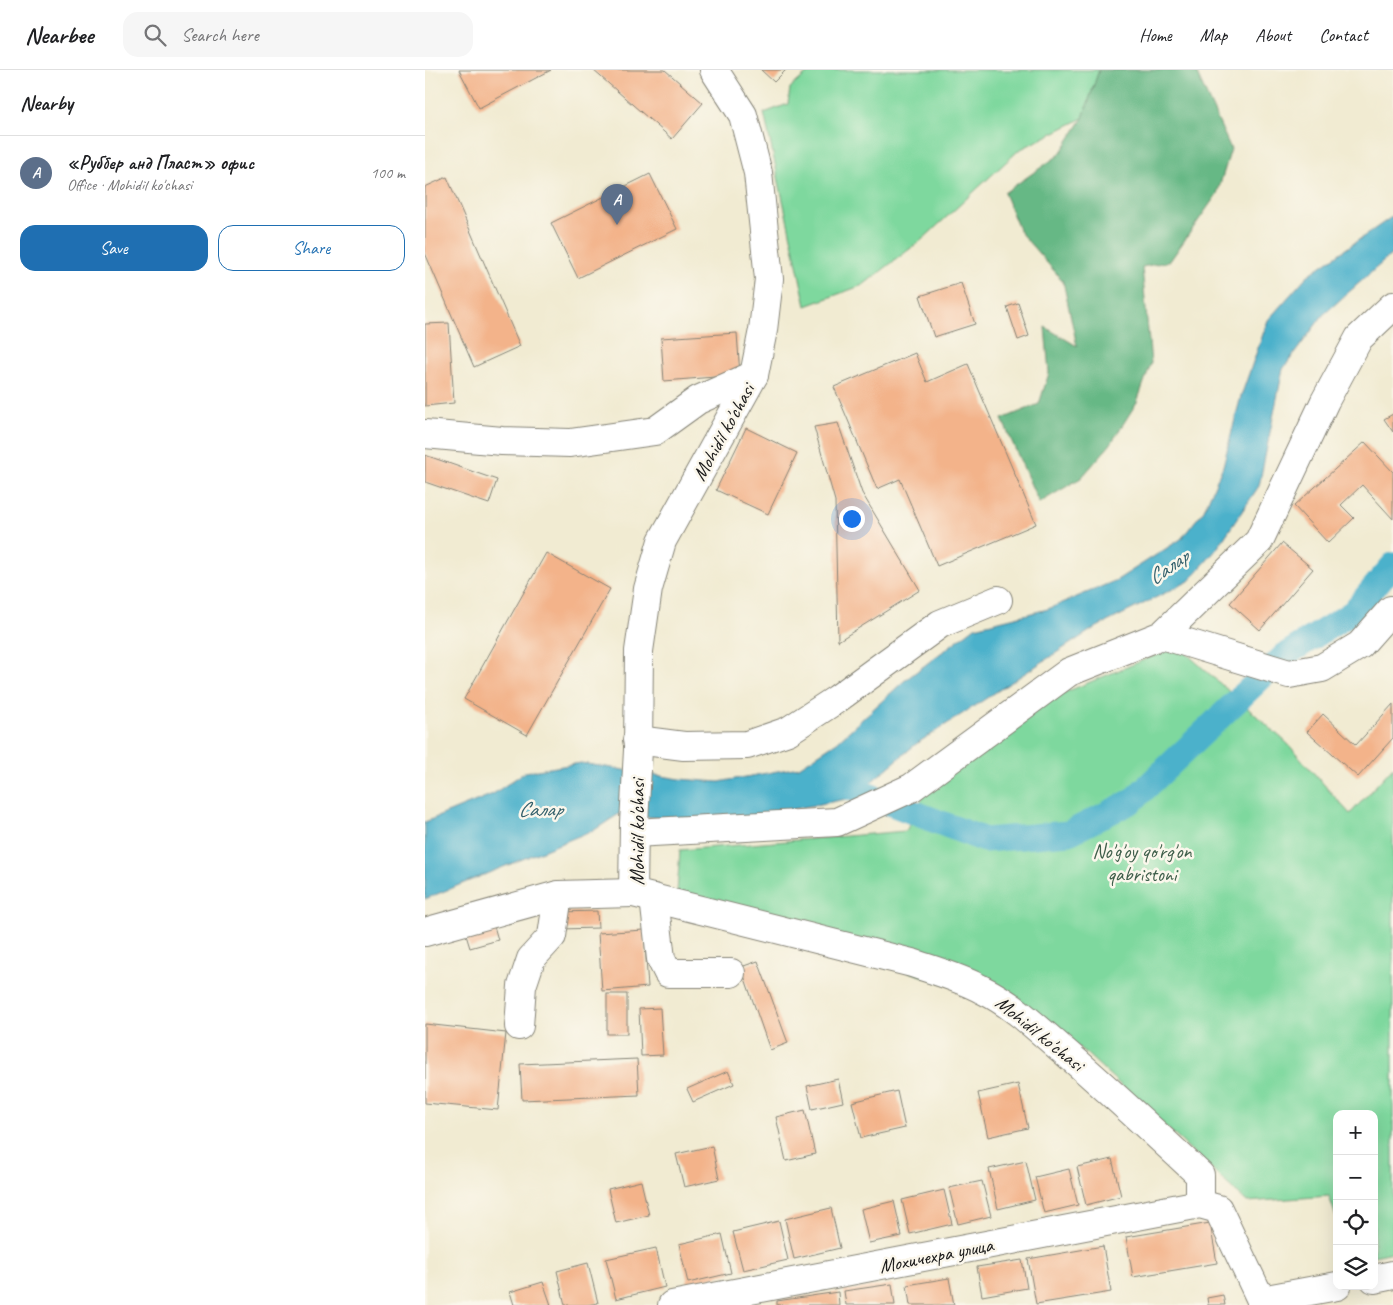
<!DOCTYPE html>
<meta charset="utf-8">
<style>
:root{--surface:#fff;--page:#f6f6f6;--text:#202124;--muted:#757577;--line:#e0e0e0;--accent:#1f6fb2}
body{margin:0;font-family:Caveat,sans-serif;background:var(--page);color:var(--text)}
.controls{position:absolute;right:15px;bottom:15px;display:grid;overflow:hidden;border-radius:10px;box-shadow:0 5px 20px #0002}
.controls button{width:45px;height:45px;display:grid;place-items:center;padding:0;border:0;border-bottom:1px solid var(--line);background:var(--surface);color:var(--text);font:25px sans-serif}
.you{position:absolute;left:426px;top:448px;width:18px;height:18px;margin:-12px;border:4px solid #fff;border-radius:50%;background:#1a73e8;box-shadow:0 0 0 8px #1a73e833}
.badge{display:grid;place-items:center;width:32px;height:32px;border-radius:50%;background:var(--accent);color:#fff;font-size:16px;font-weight:700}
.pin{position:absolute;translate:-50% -41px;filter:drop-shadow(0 1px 2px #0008)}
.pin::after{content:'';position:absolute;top:26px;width:18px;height:15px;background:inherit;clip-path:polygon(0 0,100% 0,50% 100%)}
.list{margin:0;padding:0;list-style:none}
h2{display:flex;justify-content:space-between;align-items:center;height:65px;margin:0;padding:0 20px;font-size:21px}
h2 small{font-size:16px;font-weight:400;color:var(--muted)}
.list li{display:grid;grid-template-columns:32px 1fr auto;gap:15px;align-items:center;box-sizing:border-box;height:75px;padding:0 20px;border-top:1px solid var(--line)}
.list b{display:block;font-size:19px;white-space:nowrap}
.list p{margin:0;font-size:16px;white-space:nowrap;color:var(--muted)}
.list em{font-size:16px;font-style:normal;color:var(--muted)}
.actions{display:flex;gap:10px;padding:15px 20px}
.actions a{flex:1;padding:11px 0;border:1px solid var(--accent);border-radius:15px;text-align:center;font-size:18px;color:var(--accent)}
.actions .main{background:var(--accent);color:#fff}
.icon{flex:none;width:28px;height:28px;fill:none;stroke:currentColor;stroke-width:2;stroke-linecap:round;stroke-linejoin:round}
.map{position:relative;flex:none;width:968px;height:1235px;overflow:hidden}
header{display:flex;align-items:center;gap:30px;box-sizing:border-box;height:70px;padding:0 25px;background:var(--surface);border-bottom:1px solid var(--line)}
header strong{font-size:24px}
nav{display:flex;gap:28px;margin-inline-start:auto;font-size:18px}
.search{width:350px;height:45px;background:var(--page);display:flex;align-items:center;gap:12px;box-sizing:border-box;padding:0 18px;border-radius:15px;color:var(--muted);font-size:19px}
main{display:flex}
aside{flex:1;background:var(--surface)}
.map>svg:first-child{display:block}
.green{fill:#7ed89e;stroke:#4d7a5d}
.forest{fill:#66b885;stroke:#416a50}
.water{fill:#4cb1cb;stroke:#346674}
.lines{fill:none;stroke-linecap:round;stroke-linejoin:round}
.canal{stroke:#4cb1cb;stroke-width:25}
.building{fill:#f3b38a}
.minor-casing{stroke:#868477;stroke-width:30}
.minor{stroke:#fff;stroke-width:28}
.labels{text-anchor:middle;stroke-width:5;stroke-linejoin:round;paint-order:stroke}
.street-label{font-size:20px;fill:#1c1c1c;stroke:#fbf7ec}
.park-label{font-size:20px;fill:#3e5e4a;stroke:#fbf7ec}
.water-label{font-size:21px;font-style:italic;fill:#325f6b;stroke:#fbf7ec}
</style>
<header>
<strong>Nearbee</strong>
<div class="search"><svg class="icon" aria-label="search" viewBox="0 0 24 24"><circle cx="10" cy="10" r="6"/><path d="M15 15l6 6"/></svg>Search here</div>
<nav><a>Home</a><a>Map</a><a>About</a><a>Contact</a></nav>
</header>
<main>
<aside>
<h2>Nearby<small></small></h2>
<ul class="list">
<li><span class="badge" style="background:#5c6f8a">A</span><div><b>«Руббер анд Пласт» офис</b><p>Office · Mohidil ko'chasi</p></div><em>100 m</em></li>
</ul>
<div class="actions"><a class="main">Save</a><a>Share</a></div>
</aside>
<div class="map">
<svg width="968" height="1235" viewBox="0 0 968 1235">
<rect width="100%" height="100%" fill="#fbf7ec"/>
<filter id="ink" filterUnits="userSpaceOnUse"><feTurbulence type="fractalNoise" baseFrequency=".02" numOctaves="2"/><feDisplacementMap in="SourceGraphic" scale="10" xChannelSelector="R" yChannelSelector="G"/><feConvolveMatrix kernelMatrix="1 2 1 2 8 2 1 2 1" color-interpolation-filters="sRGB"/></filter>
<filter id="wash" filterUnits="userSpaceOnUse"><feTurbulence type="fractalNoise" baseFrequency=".0096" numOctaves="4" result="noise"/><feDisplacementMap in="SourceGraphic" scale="20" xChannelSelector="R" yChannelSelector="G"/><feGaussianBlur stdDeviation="1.12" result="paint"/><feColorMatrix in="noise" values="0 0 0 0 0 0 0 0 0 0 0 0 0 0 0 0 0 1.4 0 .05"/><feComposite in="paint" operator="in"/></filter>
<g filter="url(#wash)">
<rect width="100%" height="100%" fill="#f1ebd2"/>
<g class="green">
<polygon points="386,0 674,0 658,48 594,80 499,168 438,215 381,236 339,43 363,34 365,18"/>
<polygon points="753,576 862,673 925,744 968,697 968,1182 949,1186 949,1044 912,1044 912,1150 904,1126 822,1132 662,984 612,945 252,823 255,780 481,761 501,721 626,628"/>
</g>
<polygon class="forest" points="674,0 772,0 772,4 806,79 792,124 745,191 717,197 726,293 712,332 685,375 656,408 614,433 577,349 614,334 624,303 620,257 652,276 638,211 595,162 579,123 634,85 658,48"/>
<polygon class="water" points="968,146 968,183 898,245 858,299 834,416 791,480 764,511 668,559 491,674 427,728 332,746 267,751 194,744 171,759 0,829 0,752 68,724 100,702 156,693 255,709 294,712 374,697 412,672 479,611 550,557 623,539 692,510 756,469 779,440 798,396 816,326 843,250 882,206"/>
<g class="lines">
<polyline class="canal" points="402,709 560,770 644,763 707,731 860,585 928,542 968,495"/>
</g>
<g id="blocks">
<g class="building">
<polygon points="34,0 126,0 54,38"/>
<polygon points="168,0 240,0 278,33 247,69"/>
<polygon points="336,0 361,0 349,12"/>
<polygon points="225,104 252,159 153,208 126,153"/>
<polygon points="22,107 95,276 49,297 0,183 0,117"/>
<polygon points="536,213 550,254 509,267 495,226"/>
<polygon points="593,233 604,266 593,270 582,237"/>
<polygon points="24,253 29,333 0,336 0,254"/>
<polygon points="312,263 315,305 239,311 236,268"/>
<polygon points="490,283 502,312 543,294 611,454 512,496 475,409 452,419 409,317"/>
<polygon points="968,344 968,362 959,349"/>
<polygon points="413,353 437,423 495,520 413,571 410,431 389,357"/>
<polygon points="321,358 372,383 343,444 291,420"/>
<polygon points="940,372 968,402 968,449 937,415 916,435 929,448 903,473 869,436"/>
<polygon points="0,385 72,410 64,434 0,412"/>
<polygon points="857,473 888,499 835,560 805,533"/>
<polygon points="121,483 185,519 102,665 39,629"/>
<polygon points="968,634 968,668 933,707 882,662 898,644 931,675"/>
<polygon points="172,841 173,858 136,859 135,842"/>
<polygon points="69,856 73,870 45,878 41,865"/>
<polygon points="219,860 223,917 177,921 173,863"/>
<polygon points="333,891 363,973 345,980 316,897"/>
<rect x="182" y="924" width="20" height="40"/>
<polygon points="235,938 238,985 216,986 214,939"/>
<polygon points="0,954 81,963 73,1040 0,1033"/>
<polygon points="212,989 214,1025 97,1030 95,994"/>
<polygon points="303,1001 309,1014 268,1032 262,1019"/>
<polygon points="413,1009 418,1032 387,1039 382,1016"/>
<polygon points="593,1014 603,1058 563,1067 553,1023"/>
<polygon points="472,1021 480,1058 436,1068 427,1032"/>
<polygon points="380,1040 390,1084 361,1091 351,1047"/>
<polygon points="287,1076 294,1109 259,1117 251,1084"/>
<polygon points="687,1089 696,1126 661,1135 652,1097"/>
<polygon points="601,1091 610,1130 573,1139 564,1099"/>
<polygon points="644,1099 653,1135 619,1143 610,1107"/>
<polygon points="216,1111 224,1145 191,1153 183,1119"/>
<polygon points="557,1111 566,1146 533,1154 524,1118"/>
<polygon points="519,1120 527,1154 485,1164 477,1130"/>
<polygon points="469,1131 477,1166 444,1173 436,1139"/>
<polygon points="406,1138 415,1178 369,1189 360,1149"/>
<polygon points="354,1151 363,1190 318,1200 308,1162"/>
<polygon points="785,1153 792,1193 708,1207 701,1167"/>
<polygon points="297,1164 306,1203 263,1213 254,1174"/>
<polygon points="678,1176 686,1222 611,1234 603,1189"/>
<polygon points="231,1178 240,1217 191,1229 181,1189"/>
<polygon points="597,1190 602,1218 557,1226 552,1197"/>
<polygon points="163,1193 173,1233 162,1235 140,1235 132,1201"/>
<polygon points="524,1208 529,1235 485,1235 482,1215"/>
<polygon points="118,1212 126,1235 89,1235 85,1222"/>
<polygon points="467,1214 470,1235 421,1235 419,1221"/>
<polygon points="413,1222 414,1235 352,1235 352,1231"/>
<polygon points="798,1225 800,1235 783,1235 782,1228"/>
</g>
</g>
</g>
<g filter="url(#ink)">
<use href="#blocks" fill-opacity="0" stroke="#868477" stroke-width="1"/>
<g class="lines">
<g class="minor-casing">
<g id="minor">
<path d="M289 0 318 45 333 103 344 209 338 260 329 305 237 471 223 519 214 581 213 680 209 753 208 823 487 893C511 901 536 908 558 920 589 935 614 960 640 982 686 1022 730 1063 775 1105V1134"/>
<polyline points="0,364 77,371 145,373 230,361 273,330 329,305"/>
<polyline points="737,565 864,604 897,598 935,575 966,540"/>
<polyline points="212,670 259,676 322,675 363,661 412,629 515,554 573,530"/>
<polyline points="209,763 412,752 486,718 644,602 737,565 834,471 900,331 934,268 968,236"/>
<polyline points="229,828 236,889 243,903 306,903"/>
<polyline points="0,862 133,825 208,823"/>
<polyline points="94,956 97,916 106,889 127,866 133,825"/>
<polyline points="949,1209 968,1205"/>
<polyline points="836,1230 912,1216"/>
<polyline points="247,1235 775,1134 793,1139 836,1230 836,1235"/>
</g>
</g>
<use href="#minor" class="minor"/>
</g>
</g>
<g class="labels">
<g class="street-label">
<text transform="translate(298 362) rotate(-61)" y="7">Mohidil ko'chasi</text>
<text transform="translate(212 762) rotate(-90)" y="7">Mohidil ko'chasi</text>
<text transform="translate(615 963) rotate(39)" y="7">Mohidil ko'chasi</text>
<text transform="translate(511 1185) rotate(-11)" y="7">Мохичехра улица</text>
</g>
<g class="park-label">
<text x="717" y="788">No'g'oy qo'rg'on<tspan x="717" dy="23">qabristoni</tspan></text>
</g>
<g class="water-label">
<text transform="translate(743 497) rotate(-35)" y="7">Салар</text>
<text x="115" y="746">Салар</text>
</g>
</g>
</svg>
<div class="controls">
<button>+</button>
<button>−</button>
<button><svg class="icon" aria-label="locate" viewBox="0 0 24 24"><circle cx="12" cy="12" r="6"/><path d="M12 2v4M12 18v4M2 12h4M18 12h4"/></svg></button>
<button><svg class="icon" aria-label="layers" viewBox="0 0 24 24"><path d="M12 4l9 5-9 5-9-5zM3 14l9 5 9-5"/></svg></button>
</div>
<div class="you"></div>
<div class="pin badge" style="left:192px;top:155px;background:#5c6f8a">A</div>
</div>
</main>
